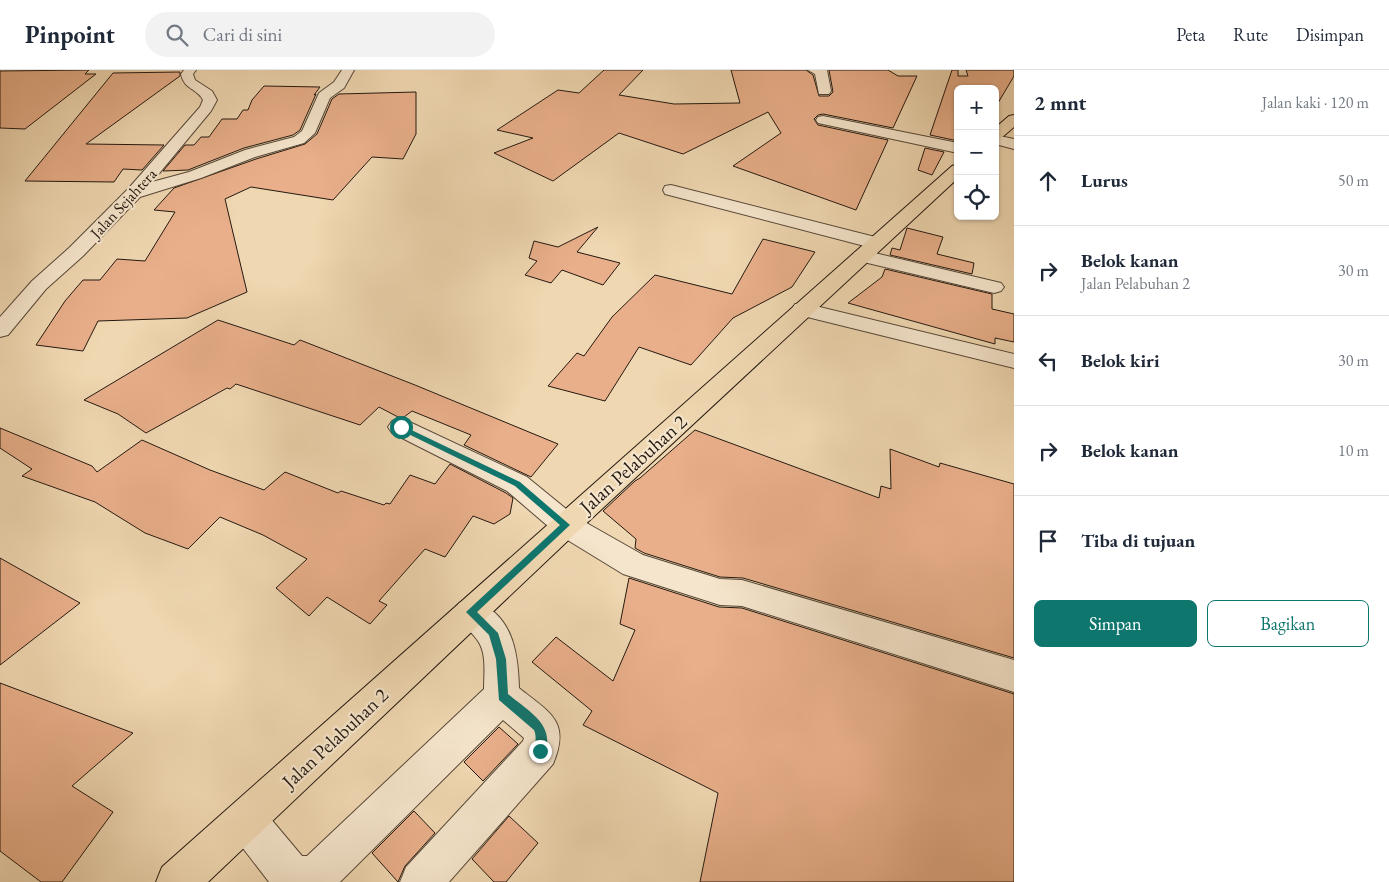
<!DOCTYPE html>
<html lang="id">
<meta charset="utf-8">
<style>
:root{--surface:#fff;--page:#f2f2f3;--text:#1f2937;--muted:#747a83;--line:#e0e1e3;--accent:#0f766e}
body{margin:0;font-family:"EB Garamond",serif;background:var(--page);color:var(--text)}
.controls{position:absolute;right:15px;top:15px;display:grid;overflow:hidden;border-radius:8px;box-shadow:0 1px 4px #0004}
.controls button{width:45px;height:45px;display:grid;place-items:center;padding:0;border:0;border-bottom:1px solid var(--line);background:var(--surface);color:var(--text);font:25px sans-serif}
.stop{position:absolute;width:15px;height:15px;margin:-11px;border:4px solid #0f766e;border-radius:50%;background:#fff}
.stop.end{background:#0f766e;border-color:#fff;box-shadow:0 1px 5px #0008}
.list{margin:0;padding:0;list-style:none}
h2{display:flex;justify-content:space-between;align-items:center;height:65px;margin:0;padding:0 20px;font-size:21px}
h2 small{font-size:16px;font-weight:400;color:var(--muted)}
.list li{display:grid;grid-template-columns:32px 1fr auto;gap:15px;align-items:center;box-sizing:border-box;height:90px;padding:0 20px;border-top:1px solid var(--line)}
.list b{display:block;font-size:19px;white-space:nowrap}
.list p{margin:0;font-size:16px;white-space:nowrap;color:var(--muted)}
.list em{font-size:16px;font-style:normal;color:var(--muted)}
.actions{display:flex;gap:10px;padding:15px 20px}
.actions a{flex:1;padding:11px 0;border:1px solid var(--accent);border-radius:8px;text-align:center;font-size:18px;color:var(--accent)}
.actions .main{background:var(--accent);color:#fff}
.icon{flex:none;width:28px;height:28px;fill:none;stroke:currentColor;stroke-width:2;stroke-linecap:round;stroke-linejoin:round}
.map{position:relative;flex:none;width:1014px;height:812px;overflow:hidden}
header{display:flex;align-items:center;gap:30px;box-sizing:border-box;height:70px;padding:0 25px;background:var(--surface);border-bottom:1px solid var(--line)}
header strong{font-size:24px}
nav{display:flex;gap:28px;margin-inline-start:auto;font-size:18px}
.search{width:350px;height:45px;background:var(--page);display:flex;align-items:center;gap:12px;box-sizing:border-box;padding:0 18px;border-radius:28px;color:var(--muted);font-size:19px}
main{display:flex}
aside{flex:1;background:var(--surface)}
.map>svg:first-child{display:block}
.building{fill:#e8af8a;stroke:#241910}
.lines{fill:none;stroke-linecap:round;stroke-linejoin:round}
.minor-casing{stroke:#574838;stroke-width:2}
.major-casing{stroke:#241910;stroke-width:2}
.minor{fill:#f5e5cc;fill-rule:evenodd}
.major{fill:#efd7b1;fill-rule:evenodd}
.route{fill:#0f766e}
.labels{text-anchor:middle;stroke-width:4.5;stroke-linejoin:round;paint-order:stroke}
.far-street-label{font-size:16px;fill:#241910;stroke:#f5e5cc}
.street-label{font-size:20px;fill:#241910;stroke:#f5e5cc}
</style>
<header>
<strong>Pinpoint</strong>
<div class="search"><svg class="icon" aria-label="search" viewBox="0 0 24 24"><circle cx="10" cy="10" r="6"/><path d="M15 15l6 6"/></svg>Cari di sini</div>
<nav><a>Peta</a><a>Rute</a><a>Disimpan</a></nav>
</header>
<main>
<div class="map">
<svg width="1014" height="812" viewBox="0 0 1014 812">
<rect width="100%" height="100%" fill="#efd7b1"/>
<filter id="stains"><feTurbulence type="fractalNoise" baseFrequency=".004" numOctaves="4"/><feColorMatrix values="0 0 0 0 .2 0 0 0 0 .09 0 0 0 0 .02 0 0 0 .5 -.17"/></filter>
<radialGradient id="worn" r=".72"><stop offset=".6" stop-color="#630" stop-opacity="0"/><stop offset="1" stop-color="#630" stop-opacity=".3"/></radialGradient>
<g class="building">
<polygon points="89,0 85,4 96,4 25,59 0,58 0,1"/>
<polygon points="604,0 643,0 619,25 674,34 740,33 731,0 806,0 813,5 819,26 829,26 833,22 829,0 888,0 898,6 917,6 893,58 823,44 818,45 814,49 818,55 888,70 856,140 733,96 781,63 768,42 683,84 619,63 553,111 494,83 533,68 497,60 558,20 579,23"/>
<polygon points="952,0 958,0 958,6 968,6 966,0 1014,0 1014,6 998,33 995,32 995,19 958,19 958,71 930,65"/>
<polygon points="180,2 180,6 86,74 164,75 142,100 123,99 114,112 25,111 113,3"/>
<polygon points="264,16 320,17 314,25 316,24 300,60 293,65 244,78 188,100 163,101 185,75 194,75 201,67 209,67 222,49 237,49 243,40 248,40 252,30"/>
<polygon points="416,22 416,64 403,89 372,87 333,130 251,117 225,129 247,222 187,248 98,251 83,281 36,275 65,231 83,210 100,210 117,189 145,191 175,142 154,140 174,118 256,89 305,74 317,64 332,29 339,24"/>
<polygon points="925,78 944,82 932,105 918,100"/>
<polygon points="598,157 577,182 620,193 603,215 562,200 551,213 525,205 537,191 529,188 534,171 558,177"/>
<polygon points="907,158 943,167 937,184 974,193 972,204 890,185 892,178 900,180"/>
<polygon points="763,169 815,182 792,217 733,248 691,295 639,277 605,331 548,316 577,283 584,286 612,247 655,205 732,224"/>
<polygon points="885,199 992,224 992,239 1014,244 1014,272 995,268 995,274 848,233 882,207"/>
<polygon points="218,250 294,275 300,270 415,315 558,374 531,407 464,375 471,365 412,341 404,347 398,347 379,337 360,355 236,314 230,319 227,318 146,363 118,344 84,330"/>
<polygon points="0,358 92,396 97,402 142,370 210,400 264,420 285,402 338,423 341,421 384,435 386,433 390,434 410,405 435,414 450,394 506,423 513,428 510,444 494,454 473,446 445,487 425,479 379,531 387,535 370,554 327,527 309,546 276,518 307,489 263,465 220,447 188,479 145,463 95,432 22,406 32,399 0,378"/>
<polygon points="695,360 879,428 881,416 891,419 890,379 939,397 940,393 1014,414 1014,588 743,508 720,507 644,483 635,478 636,469 603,441 635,411 640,408"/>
<polygon points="0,488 80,533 0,595"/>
<polygon points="629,508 719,537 742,538 1014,624 1014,812 700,812 718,723 583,655 592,641 532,592 556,567 613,611 635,560 620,554"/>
<polygon points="0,613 133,663 72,716 113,742 62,812 41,812 0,781"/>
<polygon points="499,657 518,674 483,711 464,692"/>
<polygon points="414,741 435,763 405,796 398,812 372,783"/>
<polygon points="509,746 538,773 506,812 494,812 472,789"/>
</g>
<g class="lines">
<g class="minor-casing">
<g id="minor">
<path d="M184 0H196L193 4 195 10 212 21 217 30 211 41 152 112 189 102 245 80 294 67 302 61 319 23 334 12 342 0H354L344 18 330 28 315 63 304 73 255 87 201 108 140 127 83 186 46 219 8 265 0 267V247L32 211 69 178 128 119 200 37 203 30C197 18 184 20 181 4Z"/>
<polygon points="808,0 827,0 831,21 829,24 819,24 815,4"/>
<polygon points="823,46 958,73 958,83 818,53 816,50 818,47"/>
<polygon points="995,65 1014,69 1014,79 995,74"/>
<polygon points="671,115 883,169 885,173 883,177 876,179 665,124 663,120 665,116"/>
<polygon points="862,180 1001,213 1004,217 1001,221 994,223 855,190 852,186 855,182"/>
<polygon points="803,233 1014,284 1014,298 795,244 792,239 795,234"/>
<polygon points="401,348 527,407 576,447 643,485 720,509 742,510 1014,590 1014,622 742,536 720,535 623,504 556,463 507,421 392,363 388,357 392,351"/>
<path d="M471 529C512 543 518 580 519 618 550 643 571 651 553 694L449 812H400L406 797 523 671 524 668 503 650 340 812H269L232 764 226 750 232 736 246 730 260 736 302 786H307L484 619C484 604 487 584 478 571 471 560 461 556 455 543L459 533Z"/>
</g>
</g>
<g class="major-casing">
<g id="major">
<polygon points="1014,45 1014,57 1000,69 995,70 995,58 1009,46"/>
<polygon points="958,94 958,108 576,463 208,812 156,812 162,797 952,96"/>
</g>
</g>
<use href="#minor" class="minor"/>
<use href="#major" class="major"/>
</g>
<path class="route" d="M401 355 520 412 570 455 477 542 498 563 506 589 508 624C528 641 557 655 544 685L540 687 536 685C533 677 538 669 534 660L499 630 496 589 489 565 466 542 560 455 515 416 398 359V356Z"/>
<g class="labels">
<g class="far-street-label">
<text transform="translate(123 133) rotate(-47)" y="6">Jalan Sejahtera</text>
</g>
<g class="street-label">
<text transform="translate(633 394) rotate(-42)" y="7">Jalan Pelabuhan 2</text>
<text transform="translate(335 668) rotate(-43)" y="7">Jalan Pelabuhan 2</text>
</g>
</g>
<rect width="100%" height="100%" filter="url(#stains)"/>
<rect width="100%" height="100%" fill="url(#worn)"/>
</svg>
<div class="controls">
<button>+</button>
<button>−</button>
<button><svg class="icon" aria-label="locate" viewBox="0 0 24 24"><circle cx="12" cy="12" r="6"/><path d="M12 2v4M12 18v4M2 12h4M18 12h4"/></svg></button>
</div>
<div class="stop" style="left:401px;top:357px"></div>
<div class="stop end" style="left:540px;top:681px"></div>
</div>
<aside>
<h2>2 mnt<small>Jalan kaki · 120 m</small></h2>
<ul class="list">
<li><svg class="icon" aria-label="ahead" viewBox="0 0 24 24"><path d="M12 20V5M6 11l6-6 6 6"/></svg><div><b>Lurus</b></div><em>50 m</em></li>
<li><svg class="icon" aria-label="right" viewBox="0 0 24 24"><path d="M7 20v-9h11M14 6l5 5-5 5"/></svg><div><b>Belok kanan</b><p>Jalan Pelabuhan 2</p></div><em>30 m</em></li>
<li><svg class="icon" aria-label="left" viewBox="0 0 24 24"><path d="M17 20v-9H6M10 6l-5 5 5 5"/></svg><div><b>Belok kiri</b></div><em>30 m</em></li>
<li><svg class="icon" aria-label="right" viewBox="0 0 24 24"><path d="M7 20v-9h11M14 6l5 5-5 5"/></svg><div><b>Belok kanan</b></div><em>10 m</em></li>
<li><svg class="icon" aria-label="arrive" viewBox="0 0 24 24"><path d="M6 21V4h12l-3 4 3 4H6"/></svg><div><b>Tiba di tujuan</b></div></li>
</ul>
<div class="actions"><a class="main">Simpan</a><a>Bagikan</a></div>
</aside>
</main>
